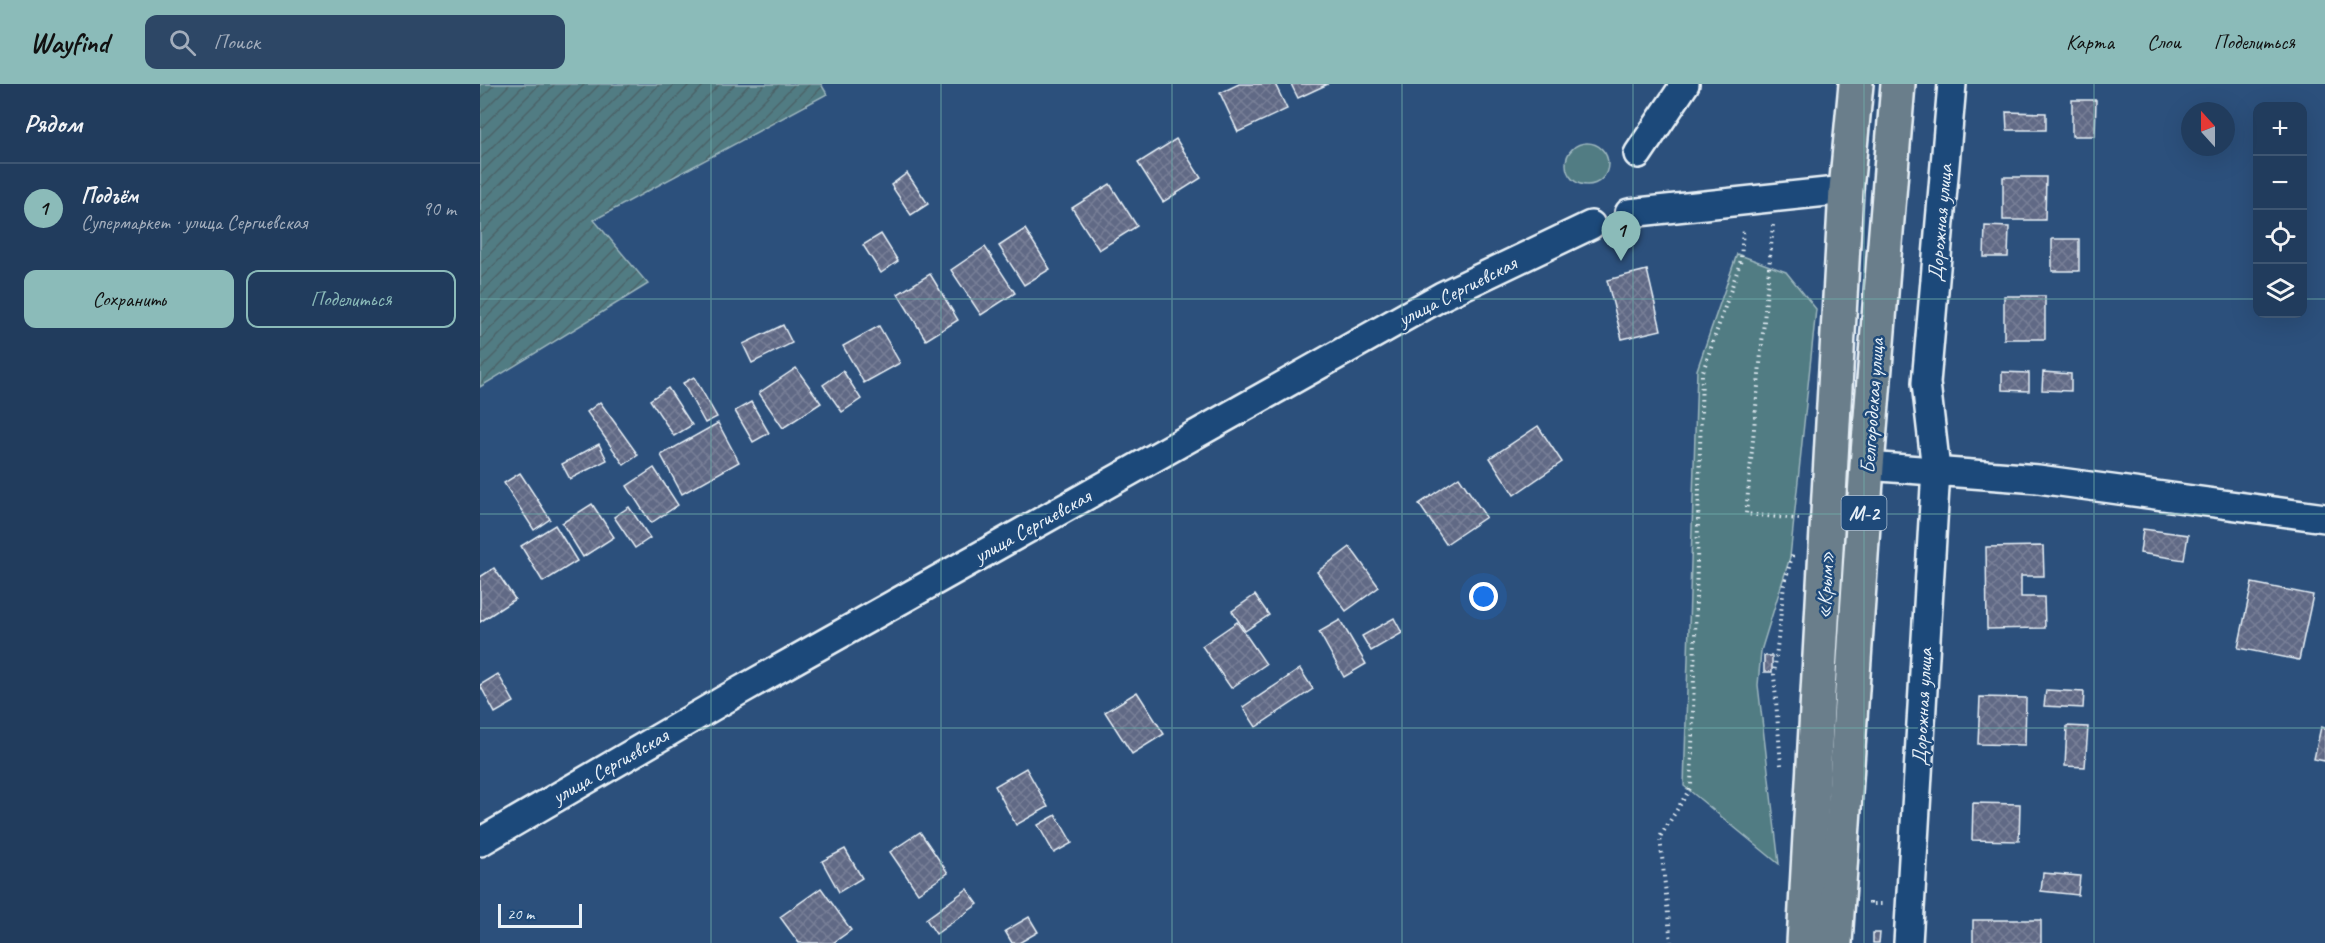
<!DOCTYPE html>
<html lang="ru">
<meta charset="utf-8">
<style>
:root{--surface:#213c5d;--page:#2d4766;--text:#f1f3f6;--muted:#a2adbc;--line:#3e5672;--accent:#8bbbb9}
body{margin:0;font-family:Caveat,sans-serif;background:var(--page);color:var(--text)}
.controls{position:absolute;right:18px;top:18px;display:grid;overflow:hidden;border-radius:12px;box-shadow:0 6px 24px #0002}
.controls button{width:54px;height:54px;display:grid;place-items:center;padding:0;border:0;border-bottom:2px solid var(--line);background:var(--surface);color:var(--text);font:30px sans-serif}
.compass{position:absolute;left:1701px;top:18px;width:54px;height:54px;border-radius:50%;background:var(--surface);box-shadow:0 6px 24px #0002;rotate:339deg}
.scale{position:absolute;left:18px;bottom:15px;width:84px;box-sizing:border-box;padding-left:6px;border:3px solid #e8f1f8;border-top:0;font-size:16px;line-height:21px;white-space:nowrap;color:#e8f1f8;-webkit-text-stroke:4px #1f4a7a;paint-order:stroke}
.you{position:absolute;left:1004px;top:513px;width:21px;height:21px;margin:-15px;border:4px solid #fff;border-radius:50%;background:#1a73e8;box-shadow:0 0 0 9px #1a73e833}
.badge{display:grid;place-items:center;width:39px;height:39px;border-radius:50%;background:var(--accent);color:#111;font-size:20px;font-weight:700}
.pin{position:absolute;translate:-50% -50px;filter:drop-shadow(0 2px 3px #0008)}
.pin::after{content:'';position:absolute;top:32px;width:21px;height:18px;background:inherit;clip-path:polygon(0 0,100% 0,50% 100%)}
.list{margin:0;padding:0;list-style:none}
h2{display:flex;justify-content:space-between;align-items:center;height:78px;margin:0;padding:0 24px;font-size:26px}
h2 small{font-size:20px;font-weight:400;color:var(--muted)}
.list li{display:grid;grid-template-columns:39px 1fr auto;gap:18px;align-items:center;box-sizing:border-box;height:90px;padding:0 24px;border-top:2px solid var(--line)}
.list b{display:block;font-size:22px;white-space:nowrap}
.list p{margin:0;font-size:20px;white-space:nowrap;color:var(--muted)}
.list em{font-size:20px;font-style:normal;color:var(--muted)}
.actions{display:flex;gap:12px;padding:18px 24px}
.actions a{flex:1;padding:14px 0;border:2px solid var(--accent);border-radius:12px;text-align:center;font-size:21px;color:var(--accent)}
.actions .main{background:var(--accent);color:#111}
.icon{flex:none;width:33px;height:33px;fill:none;stroke:currentColor;stroke-width:2;stroke-linecap:round;stroke-linejoin:round}
.map{position:relative;flex:none;width:1845px;height:859px;overflow:hidden}
header{display:flex;align-items:center;gap:36px;box-sizing:border-box;height:84px;padding:0 30px;background:var(--accent);color:#111}
header strong{font-size:28px}
nav{display:flex;gap:33px;margin-inline-start:auto;font-size:21px}
.search{width:420px;height:54px;background:var(--page);display:flex;align-items:center;gap:15px;box-sizing:border-box;padding:0 21px;border-radius:12px;color:var(--muted);font-size:22px}
main{display:flex}
aside{flex:1;background:var(--surface)}
.map>svg:first-child{display:block}
.grass{fill:#517b83;stroke:#9cb6be;stroke-width:1.5}
.garden{fill:url(#garden-furrows);stroke:#9cb6be;stroke-width:1.5}
.building{fill:url(#building-cross-hatch);stroke:#e8f1f8;stroke-width:1.5}
.lines{fill:none;stroke-linecap:round;stroke-linejoin:round}
.minor-casing{stroke:#e8f1f8;stroke-width:32}
.primary-casing{stroke:#e8f1f8;stroke-width:38}
.path{stroke:#e8f1f8;stroke-width:4;stroke-dasharray:1.5 4.5;stroke-linecap:butt}
.minor{stroke:#1f4a7a;stroke-width:27}
.primary{stroke:#6b7e8b;stroke-width:33}
.grid{fill:none;stroke:#71adac;stroke-width:1.5;stroke-opacity:0.55}
.labels{text-anchor:middle;stroke-width:5;stroke-linejoin:round;paint-order:stroke}
.shield{fill:#1f4a7a;stroke:#acbfd2;stroke-width:1.5}
.shield-label{font-size:20px;font-weight:bold;fill:#e8f1f8}
.street-label{font-size:21px;fill:#e8f1f8;stroke:#1f4a7a}
</style>
<header>
<strong>Wayfind</strong>
<div class="search"><svg class="icon" aria-label="search" viewBox="0 0 24 24"><circle cx="10" cy="10" r="6"/><path d="M15 15l6 6"/></svg>Поиск</div>
<nav><a>Карта</a><a>Слои</a><a>Поделиться</a></nav>
</header>
<main>
<aside>
<h2>Рядом<small></small></h2>
<ul class="list">
<li><span class="badge">1</span><div><b>Подъём</b><p>Супермаркет · улица Сергиевская</p></div><em>90 m</em></li>
</ul>
<div class="actions"><a class="main">Сохранить</a><a>Поделиться</a></div>
</aside>
<div class="map">
<svg width="1845" height="859" viewBox="0 0 1845 859">
<defs>
<pattern id="garden-furrows" width="10" height="10" patternUnits="userSpaceOnUse" patternTransform="scale(1.5)"><rect width="10" height="10" fill="#517b83"/><path d="M-1 1l2-2M0 10L10 0M9 11l2-2" fill="none" stroke="#4c6469"/></pattern>
<pattern id="building-cross-hatch" width="8" height="8" patternUnits="userSpaceOnUse" patternTransform="scale(1.5)"><rect width="8" height="8" fill="#616985"/><path d="M0 0l8 8M0 8l8-8" fill="none" stroke="#787f97"/></pattern>
</defs>
<rect width="100%" height="100%" fill="#2c507c"/>
<filter id="ink" filterUnits="userSpaceOnUse"><feTurbulence type="fractalNoise" baseFrequency=".0167" numOctaves="2"/><feDisplacementMap in="SourceGraphic" scale="12" xChannelSelector="R" yChannelSelector="G"/><feConvolveMatrix kernelMatrix="1 2 1 2 8 2 1 2 1" color-interpolation-filters="sRGB"/></filter>
<g filter="url(#ink)">
<g class="grass">
<circle cx="1107" cy="80" r="21"/>
<polygon points="1257,170 1306,188 1336,225 1310,473 1281,567 1278,601 1299,780 1204,702 1217,286"/>
</g>
<polygon class="garden" points="0,0 341,0 347,10 114,136 168,200 0,303"/>
<g class="building">
<polygon points="759,0 795,0 807,25 758,48 740,9"/>
<polygon points="811,0 848,0 818,14"/>
<polygon points="1592,16 1616,16 1615,52 1592,52"/>
<polygon points="1526,28 1566,29 1566,46 1527,46"/>
<polygon points="696,55 721,94 683,118 658,79"/>
<polygon points="427,89 448,120 431,131 411,101"/>
<polygon points="1523,93 1566,93 1565,136 1523,136"/>
<polygon points="630,100 657,142 619,166 592,124"/>
<polygon points="1505,142 1529,143 1528,173 1504,173"/>
<polygon points="545,145 570,185 544,201 519,162"/>
<polygon points="401,150 418,177 401,189 383,161"/>
<rect x="1572" y="155" width="27" height="32"/>
<polygon points="505,163 535,209 501,231 471,186"/>
<polygon points="1167,186 1181,246 1142,255 1127,196"/>
<polygon points="450,190 478,236 446,256 418,210"/>
<rect x="1524" y="212" width="41" height="43"/>
<polygon points="303,241 312,259 272,279 263,260"/>
<polygon points="399,242 420,279 384,299 363,262"/>
<polygon points="316,284 341,319 303,344 279,309"/>
<polygon points="363,287 381,315 362,328 343,301"/>
<polygon points="1522,288 1549,289 1549,307 1522,306"/>
<polygon points="1563,288 1591,290 1591,307 1562,306"/>
<polygon points="214,293 237,333 225,339 203,299"/>
<polygon points="188,304 212,341 194,352 170,316"/>
<polygon points="120,318 158,371 144,381 107,328"/>
<polygon points="271,318 289,349 273,358 255,327"/>
<polygon points="238,339 259,378 202,410 181,371"/>
<polygon points="1058,342 1082,378 1034,411 1010,374"/>
<polygon points="119,360 127,376 90,395 82,380"/>
<polygon points="174,384 198,421 171,439 147,402"/>
<polygon points="40,389 70,435 54,446 24,399"/>
<polygon points="979,393 1006,433 966,460 939,420"/>
<polygon points="112,420 134,453 103,473 82,439"/>
<polygon points="149,423 170,454 155,464 134,433"/>
<polygon points="75,441 97,477 63,498 41,462"/>
<polygon points="1663,445 1708,451 1704,476 1660,469"/>
<polygon points="1563,462 1564,492 1541,492 1541,513 1564,513 1565,544 1507,545 1506,463"/>
<polygon points="870,463 899,503 866,527 837,488"/>
<polygon points="14,484 35,515 0,538 0,493"/>
<polygon points="1772,499 1833,511 1819,576 1758,564"/>
<polygon points="775,511 789,531 765,547 752,527"/>
<polygon points="914,534 922,549 891,567 882,552"/>
<polygon points="860,536 886,580 864,593 839,548"/>
<polygon points="757,538 786,580 751,604 722,562"/>
<rect x="1284" y="572" width="8" height="16"/>
<polygon points="820,585 833,605 776,643 763,623"/>
<polygon points="18,590 34,618 15,629 0,601"/>
<polygon points="1566,606 1604,608 1603,624 1564,622"/>
<polygon points="657,608 684,650 652,670 625,628"/>
<polygon points="1500,613 1546,614 1545,661 1498,660"/>
<polygon points="1587,642 1608,643 1605,683 1585,682"/>
<polygon points="1841,643 1845,644 1845,677 1834,675"/>
<polygon points="546,684 568,723 536,741 515,702"/>
<polygon points="1493,719 1540,720 1539,757 1492,756"/>
<polygon points="576,731 592,759 574,769 558,741"/>
<polygon points="440,748 468,789 438,809 410,768"/>
<polygon points="365,765 382,794 359,808 342,777"/>
<polygon points="1563,789 1600,792 1598,811 1561,807"/>
<polygon points="341,804 371,846 353,859 319,859 300,833"/>
<polygon points="487,805 498,820 456,850 446,835"/>
<polygon points="549,833 558,848 539,859 532,859 525,847"/>
<rect x="1493" y="836" width="68" height="23"/>
<polygon points="1393,849 1400,849 1399,859 1393,859"/>
</g>
<g class="lines">
<g class="minor-casing">
<g id="minor">
<polyline points="1158,70 1205,0"/>
<polyline points="1149,129 1366,106"/>
<polyline points="1387,382 1558,395 1845,434"/>
<polyline points="0,758 261,606 962,212 1111,141"/>
<polyline points="1428,859 1456,386 1446,299 1472,0"/>
</g>
</g>
<g class="primary-casing">
<g id="primary">
<polyline points="1324,859 1366,106 1376,0"/>
<polyline points="1355,859 1387,382 1418,0"/>
</g>
</g>
<g class="path">
<polyline points="1293,141 1266,430 1319,435"/>
<polyline points="1301,681 1294,591 1304,501 1313,469"/>
<polyline points="1390,818 1390,820 1405,820"/>
<polyline points="1191,859 1180,753 1211,703 1222,290 1261,176 1263,144"/>
</g>
<use href="#minor" class="minor"/>
<use href="#primary" class="primary"/>
</g>
</g>
<path class="grid" d="M231 0V859M461 0V859M692 0V859M922 0V859M1153 0V859M1384 0V859M1614 0V859M0 215H1778M1822 215H1845M0 430H1845M0 644H1845"/>
<g class="labels">
<rect class="shield" x="1361.5" y="412" width="45" height="34" rx="4.5"/>
<g class="shield-label">
<text x="1384" y="436">М-2</text>
</g>
<g class="street-label">
<text transform="translate(1460 139) rotate(-85)" y="7">Дорожная улица</text>
<text transform="translate(977 207) rotate(-27)" y="7">улица Сергиевская</text>
<text transform="translate(1392 322) rotate(-86)" y="7">Белгородская улица</text>
<text transform="translate(552 442) rotate(-29)" y="7">улица Сергиевская</text>
<text transform="translate(1345 501) rotate(-87)" y="7">«Крым»</text>
<text transform="translate(1442 623) rotate(-87)" y="7">Дорожная улица</text>
<text transform="translate(130 682) rotate(-30)" y="7">улица Сергиевская</text>
</g>
</g>
</svg>
<div class="controls">
<button>+</button>
<button>−</button>
<button><svg class="icon" aria-label="locate" viewBox="0 0 24 24"><circle cx="12" cy="12" r="6"/><path d="M12 2v4M12 18v4M2 12h4M18 12h4"/></svg></button>
<button><svg class="icon" aria-label="layers" viewBox="0 0 24 24"><path d="M12 4l9 5-9 5-9-5zM3 14l9 5 9-5"/></svg></button>
</div>
<svg class="compass" viewBox="-18 -18 36 36"><path d="M0-13l5 13h-10z" fill="#e53935"/><path d="M0 13l5-13h-10z" fill="#a2adbc"/></svg>
<div class="scale">20 m</div>
<div class="you"></div>
<div class="pin badge" style="left:1141px;top:177px">1</div>
</div>
</main>
